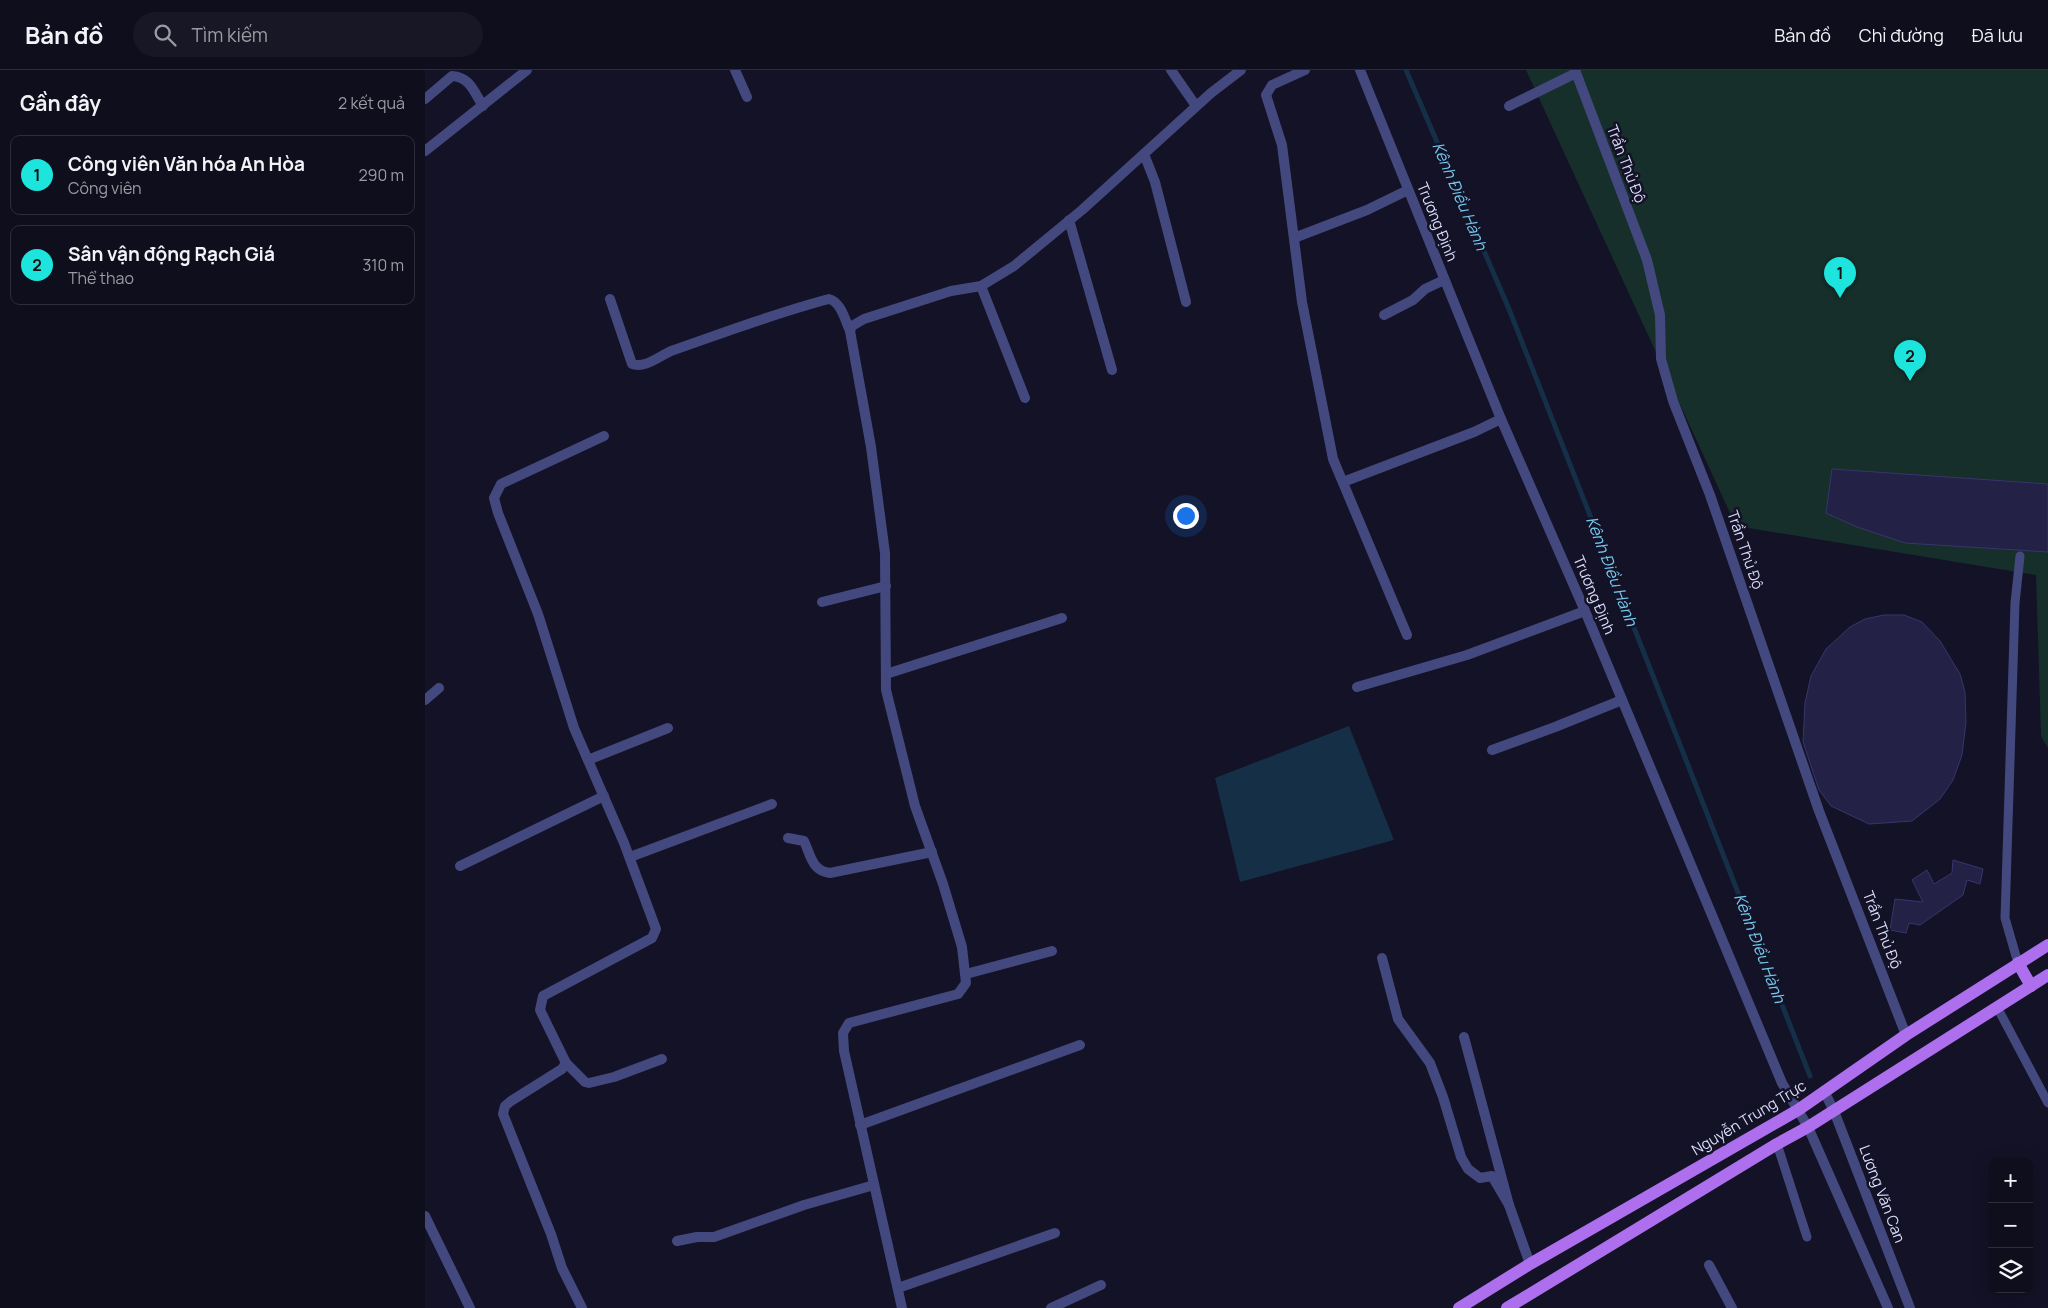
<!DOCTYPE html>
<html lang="vi">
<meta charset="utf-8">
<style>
:root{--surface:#0e0e1c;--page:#171725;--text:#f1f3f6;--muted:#9b9ca3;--line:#2e2e3b;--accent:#1de5dd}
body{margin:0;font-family:Manrope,sans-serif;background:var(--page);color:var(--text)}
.controls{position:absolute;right:15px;bottom:15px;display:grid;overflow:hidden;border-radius:10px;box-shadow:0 5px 20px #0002}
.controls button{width:45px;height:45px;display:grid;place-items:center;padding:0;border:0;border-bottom:1px solid var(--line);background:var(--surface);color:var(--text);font:25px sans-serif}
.you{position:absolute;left:760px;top:445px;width:18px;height:18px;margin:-12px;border:4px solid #fff;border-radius:50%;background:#1a73e8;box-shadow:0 0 0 8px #1a73e833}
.badge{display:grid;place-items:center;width:32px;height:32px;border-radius:50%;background:var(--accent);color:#111;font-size:16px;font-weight:700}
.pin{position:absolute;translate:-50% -41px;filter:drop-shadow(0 1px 2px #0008)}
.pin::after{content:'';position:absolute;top:26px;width:18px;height:15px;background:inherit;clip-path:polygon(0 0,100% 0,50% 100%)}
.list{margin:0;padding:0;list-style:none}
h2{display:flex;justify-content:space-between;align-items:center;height:65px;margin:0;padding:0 20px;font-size:21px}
h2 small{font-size:16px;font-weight:400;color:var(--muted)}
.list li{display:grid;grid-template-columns:32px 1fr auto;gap:15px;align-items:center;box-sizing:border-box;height:80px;margin:0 10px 10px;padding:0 10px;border:1px solid var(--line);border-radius:10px}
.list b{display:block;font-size:19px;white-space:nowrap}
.list p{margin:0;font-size:16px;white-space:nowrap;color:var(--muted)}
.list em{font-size:16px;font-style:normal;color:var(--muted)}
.icon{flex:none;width:28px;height:28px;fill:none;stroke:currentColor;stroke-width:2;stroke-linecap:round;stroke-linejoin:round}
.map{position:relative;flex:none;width:1623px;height:1238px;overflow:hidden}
header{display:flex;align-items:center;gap:30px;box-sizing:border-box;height:70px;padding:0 25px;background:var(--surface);border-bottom:1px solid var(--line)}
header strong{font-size:24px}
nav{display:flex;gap:28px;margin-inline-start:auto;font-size:18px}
.search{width:350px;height:45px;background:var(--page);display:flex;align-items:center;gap:12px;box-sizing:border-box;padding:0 18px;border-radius:28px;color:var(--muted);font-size:19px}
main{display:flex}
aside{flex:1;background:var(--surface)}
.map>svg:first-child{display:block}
.green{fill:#162f2b}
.water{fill:#152f47}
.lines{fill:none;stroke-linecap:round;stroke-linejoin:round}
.stream{stroke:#152f47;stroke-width:5}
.building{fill:#232145;stroke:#38356e}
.service{stroke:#43497f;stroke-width:9}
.minor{stroke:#43497f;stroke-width:10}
.tertiary{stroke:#43497f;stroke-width:10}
.primary{stroke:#ad6fee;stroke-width:12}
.labels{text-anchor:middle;stroke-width:5;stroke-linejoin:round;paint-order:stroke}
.street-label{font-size:15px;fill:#dbdcfb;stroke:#131226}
.water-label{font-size:16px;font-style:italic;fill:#75c8ef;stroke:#131226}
</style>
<header>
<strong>Bản đồ</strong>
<div class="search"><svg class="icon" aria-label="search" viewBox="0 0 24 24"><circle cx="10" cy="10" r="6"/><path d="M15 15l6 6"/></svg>Tìm kiếm</div>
<nav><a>Bản đồ</a><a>Chỉ đường</a><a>Đã lưu</a></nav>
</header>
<main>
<aside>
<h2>Gần đây<small>2 kết quả</small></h2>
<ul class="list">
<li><span class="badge">1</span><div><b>Công viên Văn hóa An Hòa</b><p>Công viên</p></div><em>290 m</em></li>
<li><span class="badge">2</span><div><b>Sân vận động Rạch Giá</b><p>Thể thao</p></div><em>310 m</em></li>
</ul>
</aside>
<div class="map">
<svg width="1623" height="1238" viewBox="0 0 1623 1238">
<rect width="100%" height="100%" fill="#131226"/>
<polygon class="green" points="1101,0 1623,0 1623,678 1616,666 1611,505 1311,456"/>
<polygon class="water" points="924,656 969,770 815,812 790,708"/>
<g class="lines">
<polyline class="stream" points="981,0 1084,239 1385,1006"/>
</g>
<g class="building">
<polygon points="1407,399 1623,414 1623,482 1480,473 1432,457 1401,443"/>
<polygon points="1459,545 1479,545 1497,552 1515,571 1535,604 1540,622 1541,652 1537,685 1528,710 1515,729 1487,751 1444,754 1406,736 1394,720 1378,672 1380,633 1386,606 1401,579 1425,557 1440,549"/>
<polygon points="1528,790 1558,799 1555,814 1542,810 1538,825 1495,855 1484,853 1481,863 1465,860 1470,829 1498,832 1487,810 1502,800 1509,814 1527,803"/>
</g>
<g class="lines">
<g class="service">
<polyline points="1593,893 1580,848 1590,533 1595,486"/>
<polyline points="1572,937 1623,1033"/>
<polyline points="1352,1074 1382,1167"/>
</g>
<g class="minor">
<polyline points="310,0 322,27"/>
<polyline points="746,0 771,36"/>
<polyline points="880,0 847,15 841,25 857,75 877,232 908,389 982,565"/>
<polyline points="1150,0 1222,190 1235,245 1236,289 1248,331 1285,425 1394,741 1481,965"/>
<path d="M0 29 27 6C45 7 49 22 58 36"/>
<polyline points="1084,36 1151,3"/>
<polyline points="0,81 102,0"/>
<polyline points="719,84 730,112 761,232"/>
<polyline points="644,150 687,300"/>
<polyline points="869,168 942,140 983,120"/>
<polyline points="556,216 600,328"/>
<path d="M185 229 207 294C219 299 235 286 246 281 298 263 350 243 404 229 416 232 420 250 425 261"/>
<polyline points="959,245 988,230 1000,219 1019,210"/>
<polyline points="918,412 1049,362 1076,349"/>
<polyline points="397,532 461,516"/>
<polyline points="461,604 637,548"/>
<polyline points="932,617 1042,585 1160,541"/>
<polyline points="0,630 14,618"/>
<polyline points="1067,680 1130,657 1197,630"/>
<polyline points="163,690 243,658"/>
<path d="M363 768 379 771C386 786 387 801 405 803L507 782"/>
<polyline points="205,787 347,734"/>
<polyline points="35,796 179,726"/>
<polyline points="957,888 973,949 1005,993 1018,1027 1036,1087 1043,1099 1055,1108 1067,1106 1084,1135"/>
<polyline points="541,904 627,881"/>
<polyline points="1039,967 1084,1135 1105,1194"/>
<polyline points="141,993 160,1012 164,1013 189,1007 237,989"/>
<polyline points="435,1055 655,975"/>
<polyline points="0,1146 45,1238"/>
<polyline points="252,1171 272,1167 289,1167 379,1135 449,1115"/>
<polyline points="1284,1195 1307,1238"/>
<polyline points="473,1218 630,1163"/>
<polyline points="157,1238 137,1198 126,1164 78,1044 80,1036 86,1031 137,999 141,993 115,940 118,926 227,868 231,859 199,773 149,658 113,544 73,443 69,428 76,414 179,366"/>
<polyline points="477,1238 419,981 418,963 424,953 533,924 541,913 537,877 518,814 490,736 461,620 460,483 446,377 425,261 427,256 439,249 526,221 556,216 589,196 657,140 786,23 816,0"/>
<polyline points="626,1238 676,1215"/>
</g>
<g class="tertiary">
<polyline points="935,0 1076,349 1160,541 1357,1013 1383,1057 1463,1238"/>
<polyline points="1399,1021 1409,1041 1485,1238"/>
</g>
<g class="primary">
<polyline points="1593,893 1606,916"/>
<polyline points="1034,1238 1105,1194 1373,1040 1481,965 1623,875"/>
<polyline points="1082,1238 1352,1074 1383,1057 1623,905"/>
</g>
</g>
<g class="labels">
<g class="street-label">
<text transform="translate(1201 94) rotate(69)" y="5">Trần Thủ Độ</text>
<text transform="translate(1012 152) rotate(68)" y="5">Trương Định</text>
<text transform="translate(1320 480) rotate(71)" y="5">Trần Thủ Độ</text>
<text transform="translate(1169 525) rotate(67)" y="5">Trương Định</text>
<text transform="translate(1457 860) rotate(69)" y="5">Trần Thủ Độ</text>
<text transform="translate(1324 1048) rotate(-31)" y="5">Nguyễn Trung Trực</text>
<text transform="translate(1457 1124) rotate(69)" y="5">Lương Văn Can</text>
</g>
<g class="water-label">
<text transform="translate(1035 126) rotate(67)" y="6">Kênh Điều Hành</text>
<text transform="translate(1187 501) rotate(69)" y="6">Kênh Điều Hành</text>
<text transform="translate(1335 878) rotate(69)" y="6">Kênh Điều Hành</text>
</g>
</g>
</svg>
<div class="controls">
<button>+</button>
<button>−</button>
<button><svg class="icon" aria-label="layers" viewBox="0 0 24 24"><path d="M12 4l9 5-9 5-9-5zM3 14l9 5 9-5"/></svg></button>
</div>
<div class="you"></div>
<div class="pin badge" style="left:1415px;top:228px">1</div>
<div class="pin badge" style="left:1485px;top:311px">2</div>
</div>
</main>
